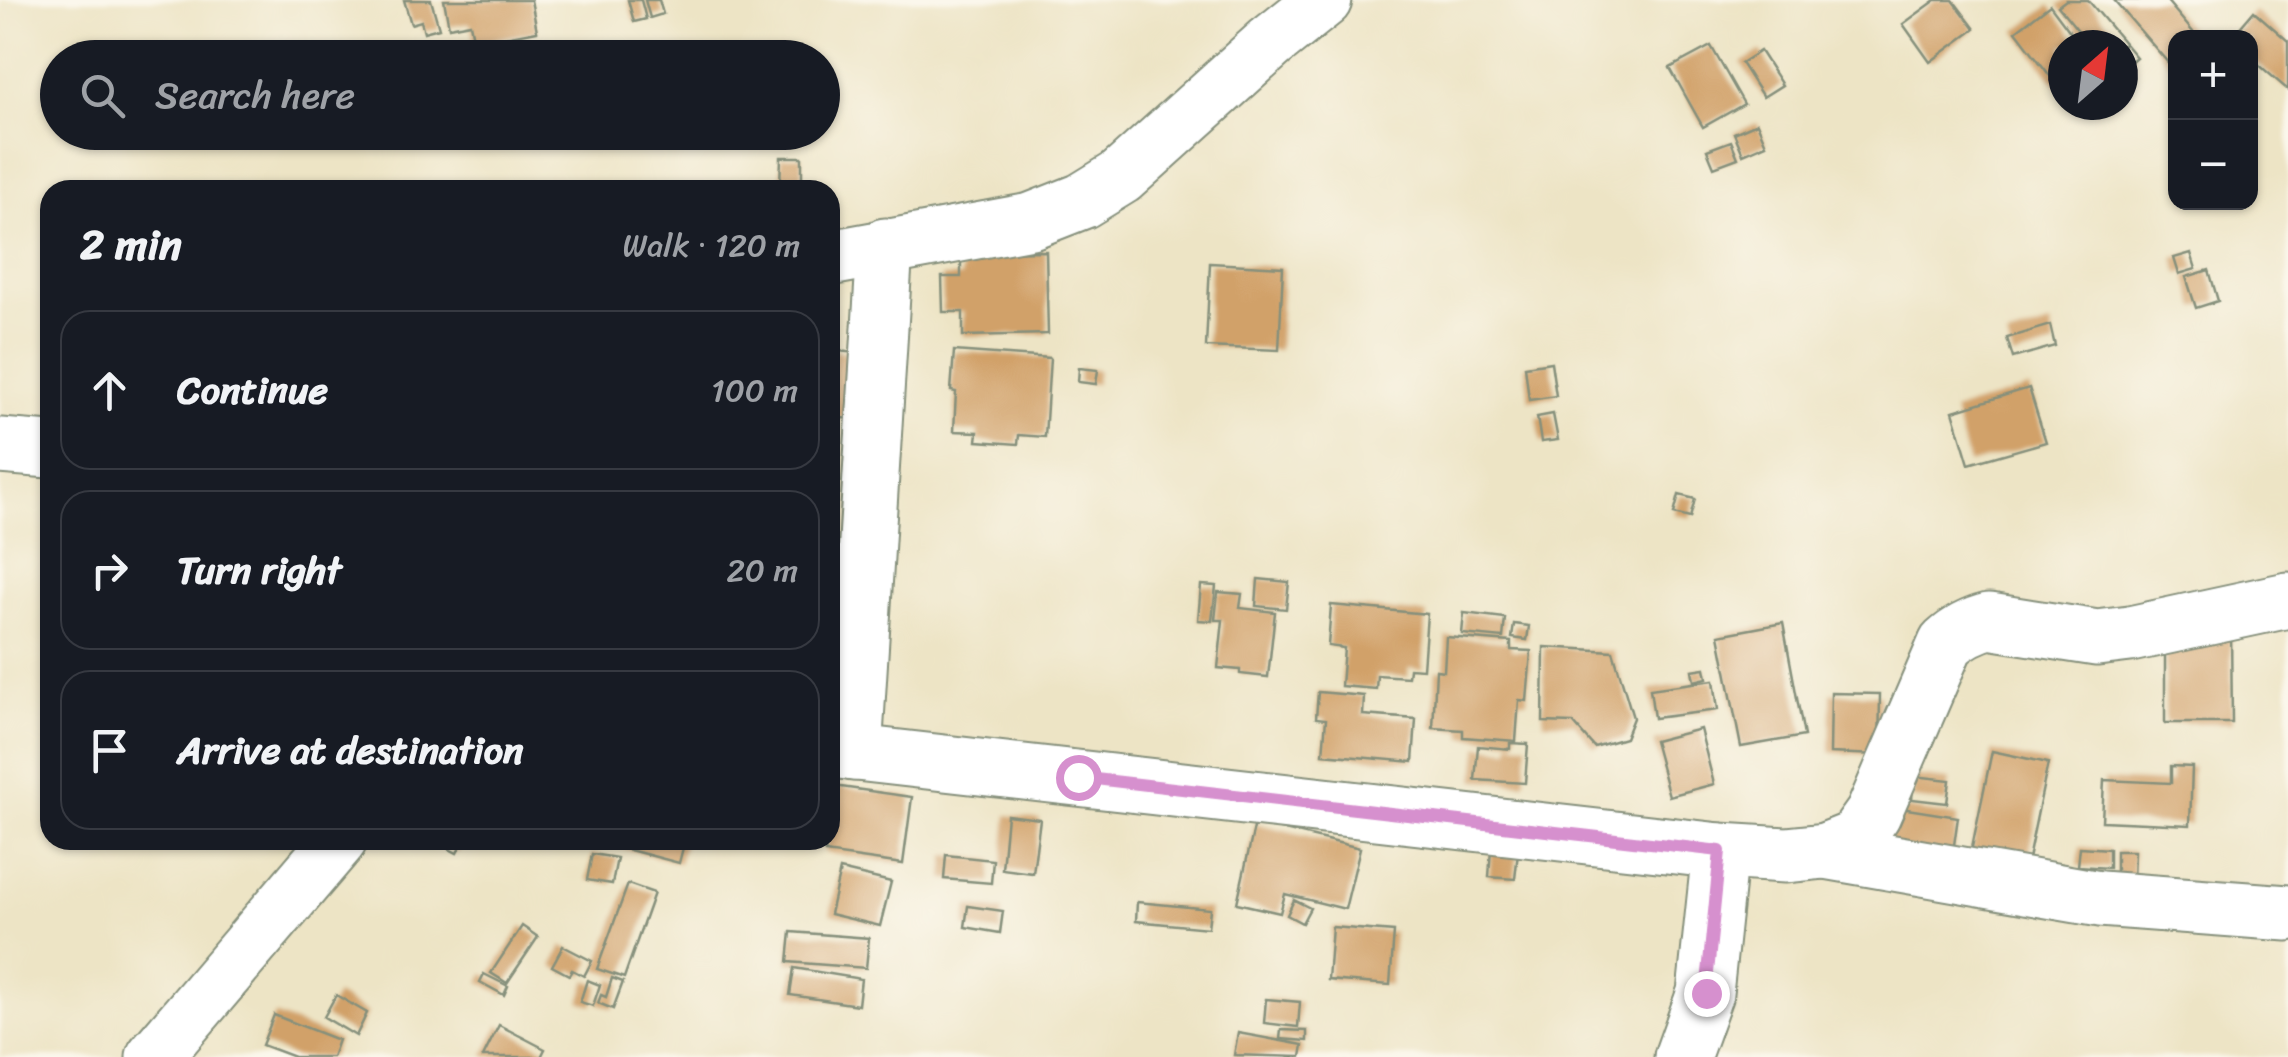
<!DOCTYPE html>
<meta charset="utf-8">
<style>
:root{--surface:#171b24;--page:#20242c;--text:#f1f3f6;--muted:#9ea1a6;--line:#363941}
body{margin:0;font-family:Sriracha,sans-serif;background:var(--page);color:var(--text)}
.controls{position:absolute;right:30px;top:30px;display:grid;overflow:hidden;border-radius:20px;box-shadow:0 2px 8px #0004}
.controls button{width:90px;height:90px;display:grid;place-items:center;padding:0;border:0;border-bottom:2px solid var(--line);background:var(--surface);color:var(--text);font:50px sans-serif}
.compass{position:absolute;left:2048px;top:30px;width:90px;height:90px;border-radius:50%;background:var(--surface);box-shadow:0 2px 8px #0004;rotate:28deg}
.stop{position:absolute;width:30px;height:30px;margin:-22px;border:8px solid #d690ce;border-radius:50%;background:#fff}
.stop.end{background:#d690ce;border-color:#fff;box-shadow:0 2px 10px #0008}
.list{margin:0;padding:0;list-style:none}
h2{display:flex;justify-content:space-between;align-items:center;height:130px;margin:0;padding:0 40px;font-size:42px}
h2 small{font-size:32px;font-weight:400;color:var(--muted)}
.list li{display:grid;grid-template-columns:65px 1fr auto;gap:30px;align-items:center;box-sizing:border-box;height:160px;margin:0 20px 20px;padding:0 20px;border:2px solid var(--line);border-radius:30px}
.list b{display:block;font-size:38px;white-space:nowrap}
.list em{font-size:32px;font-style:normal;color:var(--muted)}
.icon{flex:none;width:55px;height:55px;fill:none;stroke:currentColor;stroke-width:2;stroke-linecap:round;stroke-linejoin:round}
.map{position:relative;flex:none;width:2288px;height:1057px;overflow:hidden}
.search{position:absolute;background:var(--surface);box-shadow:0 2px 8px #0004;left:40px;top:40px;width:800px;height:110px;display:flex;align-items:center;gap:25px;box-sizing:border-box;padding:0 35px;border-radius:55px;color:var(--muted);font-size:38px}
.panel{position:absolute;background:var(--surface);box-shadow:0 2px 8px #0004;left:40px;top:180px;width:800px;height:670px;border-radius:30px}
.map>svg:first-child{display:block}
.building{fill:#d1a169}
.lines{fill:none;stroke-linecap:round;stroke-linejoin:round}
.minor-casing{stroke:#86907c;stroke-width:59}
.minor{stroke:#fff;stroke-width:55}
.route{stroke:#d690ce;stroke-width:12}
</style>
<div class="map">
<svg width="2288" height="1057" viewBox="0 0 2288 1057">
<rect width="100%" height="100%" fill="#fbf7ec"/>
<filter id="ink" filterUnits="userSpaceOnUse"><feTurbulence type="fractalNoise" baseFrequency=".01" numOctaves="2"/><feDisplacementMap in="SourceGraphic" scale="20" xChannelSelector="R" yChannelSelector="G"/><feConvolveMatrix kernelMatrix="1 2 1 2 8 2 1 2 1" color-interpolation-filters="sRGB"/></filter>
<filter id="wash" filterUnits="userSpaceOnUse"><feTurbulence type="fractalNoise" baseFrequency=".0048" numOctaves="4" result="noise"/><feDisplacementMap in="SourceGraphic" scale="40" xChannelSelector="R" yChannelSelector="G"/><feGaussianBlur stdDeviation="2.25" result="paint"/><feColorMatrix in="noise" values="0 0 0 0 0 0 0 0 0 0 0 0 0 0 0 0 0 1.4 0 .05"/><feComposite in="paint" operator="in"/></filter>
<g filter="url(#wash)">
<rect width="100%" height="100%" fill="#ede4c5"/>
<g id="blocks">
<g class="building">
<polygon points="404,0 431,0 439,28 424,32 421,21 411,24"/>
<polygon points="444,0 531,0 537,31 474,43 470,23 449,27"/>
<polygon points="628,0 641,0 646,19 634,22"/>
<polygon points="645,0 659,0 663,14 650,18"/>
<polygon points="1936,0 1953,0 1975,29 1930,62 1903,24"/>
<polygon points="2066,0 2088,0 2136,57 2123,68 2123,45 2090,45 2058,6"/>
<polygon points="2114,0 2166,0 2198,38 2176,38 2176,72"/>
<polygon points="2050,5 2080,45 2063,45 2063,93 2016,31"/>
<polygon points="2254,11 2288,41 2288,90 2250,57 2250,38 2231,38"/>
<polygon points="1711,46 1744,104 1703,127 1670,68"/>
<polygon points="1760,51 1782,85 1763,97 1741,63"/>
<polygon points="1757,123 1766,144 1743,154 1734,133"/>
<polygon points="1731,141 1738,158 1714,167 1707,150"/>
<polygon points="781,157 802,157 802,187 780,187"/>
<polygon points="1046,251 1048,334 963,336 963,312 943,312 942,277 961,277 961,258 981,252"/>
<polygon points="2191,253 2196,269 2179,274 2174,258"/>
<polygon points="1210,263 1283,267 1279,350 1206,347"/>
<polygon points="2209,270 2218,301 2196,308 2186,277"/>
<polygon points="2050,325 2055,346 2013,358 2007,338"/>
<polygon points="830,350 856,353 851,419 830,417"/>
<polygon points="954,351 1050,358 1045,437 1019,435 1018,444 977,441 978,432 954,431 956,392 951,391"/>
<polygon points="1551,362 1556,396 1529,400 1525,366"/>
<polygon points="1079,368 1098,370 1096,384 1078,382"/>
<polygon points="2029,388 2046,442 1969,464 1953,411"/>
<polygon points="1553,414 1558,440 1541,442 1537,417"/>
<polygon points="1679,495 1695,499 1690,518 1674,514"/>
<polygon points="1258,579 1289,582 1286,609 1256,606"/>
<polygon points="1201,585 1216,586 1212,621 1198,620"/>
<polygon points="1218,592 1242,594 1240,608 1275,612 1268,677 1240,674 1240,670 1218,668 1223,620 1215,620"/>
<polygon points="1331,605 1427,614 1423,669 1409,668 1408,677 1377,675 1376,689 1341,686 1344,648 1328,646"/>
<polygon points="1464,613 1505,618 1503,638 1462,634"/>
<polygon points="1783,623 1804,736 1741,747 1719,635"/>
<polygon points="1514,624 1529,626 1527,640 1512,638"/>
<polygon points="2165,629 2231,629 2232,723 2165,723"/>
<polygon points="1446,637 1511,642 1511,650 1531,651 1527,701 1519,700 1516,741 1463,737 1463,730 1433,728 1436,670 1444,671"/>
<polygon points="1544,647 1613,651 1633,718 1625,738 1594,747 1573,723 1543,722"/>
<polygon points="1705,668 1707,678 1694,681 1692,670"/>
<polygon points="1714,680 1718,710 1654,718 1650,689"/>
<polygon points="1318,692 1364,696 1363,715 1416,719 1413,762 1323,754 1326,719 1316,718"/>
<polygon points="1831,693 1880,694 1879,755 1830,753"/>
<polygon points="1700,729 1714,784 1669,796 1654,741"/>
<polygon points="1510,743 1528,744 1525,783 1475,780 1478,746 1510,749"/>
<polygon points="1992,751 2048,763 2027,864 1971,852"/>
<polygon points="2171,766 2192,767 2190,825 2102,821 2104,780 2171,783"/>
<polygon points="1914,776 1950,780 1947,803 1912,799"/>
<polygon points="834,786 912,797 903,864 825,853 827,840 830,840 830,816"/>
<polygon points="1888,806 1958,817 1952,859 1882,849"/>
<polygon points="1007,815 1040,819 1033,873 1002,869"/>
<polygon points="1255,823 1360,848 1345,909 1285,894 1280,913 1237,903"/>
<polygon points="432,840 464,840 457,853"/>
<polygon points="608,840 685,840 679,863 607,844"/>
<polygon points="2080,847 2109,849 2109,868 2078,866"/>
<polygon points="1491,849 1518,852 1515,879 1489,877"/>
<polygon points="2116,851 2134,851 2133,882 2116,882"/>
<polygon points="592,854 617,858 612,884 587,880"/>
<polygon points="946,855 993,860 991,883 944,879"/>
<polygon points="840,870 891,882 880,926 830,914"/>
<polygon points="628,884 654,893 624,978 597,969"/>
<polygon points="1294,900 1310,908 1302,923 1287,915"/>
<polygon points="1137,902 1210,909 1208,928 1136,921"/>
<polygon points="968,906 1003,911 1000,933 965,927"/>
<polygon points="522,926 538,937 507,983 491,973"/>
<polygon points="1332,927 1394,932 1390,985 1328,980"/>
<polygon points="791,932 869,938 866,968 788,962"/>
<polygon points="563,946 592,961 584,976 572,970 569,975 552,966"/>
<polygon points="794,968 861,979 858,1005 790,995"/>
<polygon points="484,974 508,986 504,995 480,982"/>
<polygon points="612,978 623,982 613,1009 598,1003 601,995 606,997"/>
<polygon points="587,980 600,985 593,1006 580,1002"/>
<polygon points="336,995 367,1013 356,1036 324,1017"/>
<polygon points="1266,999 1300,1002 1298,1027 1264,1023"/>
<polygon points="274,1015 338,1040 332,1057 294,1057 262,1045"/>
<polygon points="499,1025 545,1049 541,1057 483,1057"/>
<polygon points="1281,1030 1307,1031 1307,1041 1280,1039"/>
<polygon points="1238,1033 1303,1045 1301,1057 1234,1055"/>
</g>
</g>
</g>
<g filter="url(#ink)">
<use href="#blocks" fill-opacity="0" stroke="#86907c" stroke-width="2.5"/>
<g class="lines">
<g class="minor-casing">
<g id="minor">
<polyline points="830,258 1031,221 1082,201 1121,177 1270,43 1324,0"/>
<polyline points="0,446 50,450"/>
<path d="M830 750 1720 851 1786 855 1825 851 1855 839 1873 814 1946 644C1958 633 1973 625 1989 621L2097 638 2130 634 2288 600"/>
<polyline points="854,753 885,246"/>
<polyline points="1825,851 2100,899 2288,913"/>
<polyline points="154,1057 339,840"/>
<polyline points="1682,1057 1705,993 1720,851"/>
</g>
</g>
<use href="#minor" class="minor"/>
</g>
</g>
<g class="lines" filter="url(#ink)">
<polyline class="route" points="1078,777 1720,851 1706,993"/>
</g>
</svg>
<div class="controls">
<button>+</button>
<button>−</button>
</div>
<svg class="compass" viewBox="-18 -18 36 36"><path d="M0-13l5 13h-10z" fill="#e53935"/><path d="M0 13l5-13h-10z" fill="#9ea1a6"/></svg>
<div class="stop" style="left:1078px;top:777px"></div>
<div class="stop end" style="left:1706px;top:993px"></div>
<div class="search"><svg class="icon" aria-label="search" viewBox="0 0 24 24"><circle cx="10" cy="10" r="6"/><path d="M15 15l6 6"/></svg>Search here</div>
<section class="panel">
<h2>2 min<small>Walk · 120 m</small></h2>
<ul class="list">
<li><svg class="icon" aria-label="ahead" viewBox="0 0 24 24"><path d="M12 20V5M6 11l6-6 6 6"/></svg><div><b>Continue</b></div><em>100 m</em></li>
<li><svg class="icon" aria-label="right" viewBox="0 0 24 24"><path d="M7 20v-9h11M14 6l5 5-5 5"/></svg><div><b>Turn right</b></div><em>20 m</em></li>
<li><svg class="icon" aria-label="arrive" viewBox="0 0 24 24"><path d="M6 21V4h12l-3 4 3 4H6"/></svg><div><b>Arrive at destination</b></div></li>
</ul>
</section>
</div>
